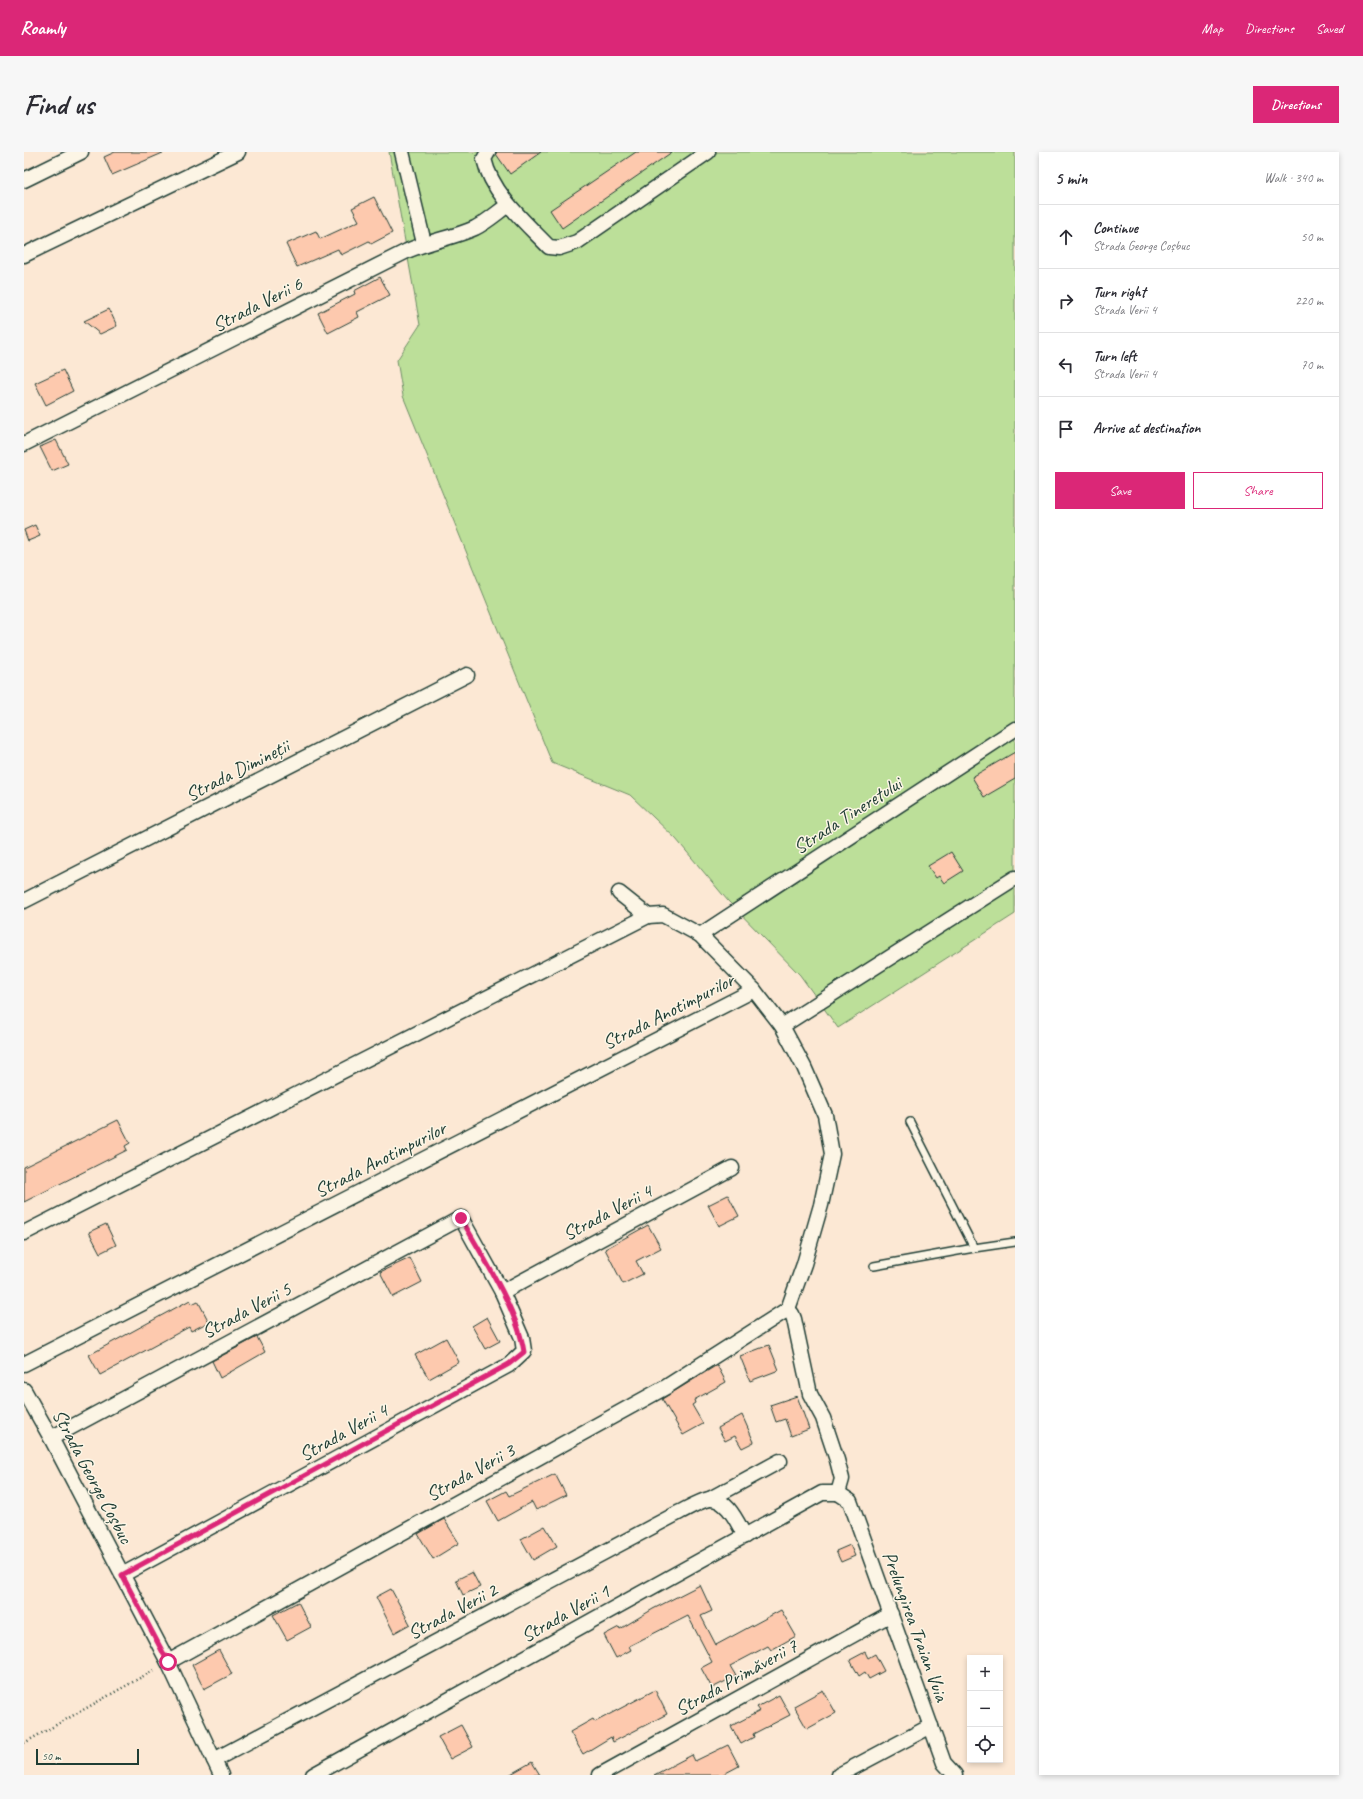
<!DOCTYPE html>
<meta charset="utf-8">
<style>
:root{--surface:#fff;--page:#f7f7f7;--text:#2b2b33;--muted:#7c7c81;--line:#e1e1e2;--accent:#db2777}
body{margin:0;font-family:Caveat,sans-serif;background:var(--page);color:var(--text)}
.controls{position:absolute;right:12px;bottom:12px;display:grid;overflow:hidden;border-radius:0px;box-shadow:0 2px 6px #0003}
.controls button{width:36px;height:36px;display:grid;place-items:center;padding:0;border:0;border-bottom:1px solid var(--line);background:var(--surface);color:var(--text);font:20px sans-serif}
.scale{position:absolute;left:12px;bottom:10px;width:103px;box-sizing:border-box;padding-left:4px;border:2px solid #1f3d34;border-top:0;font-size:11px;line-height:14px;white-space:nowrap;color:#1f3d34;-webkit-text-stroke:3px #fcf5e5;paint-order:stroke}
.stop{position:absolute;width:12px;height:12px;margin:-9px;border:3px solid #db2777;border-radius:50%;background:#fff}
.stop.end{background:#db2777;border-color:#fff;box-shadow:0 1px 4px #0008}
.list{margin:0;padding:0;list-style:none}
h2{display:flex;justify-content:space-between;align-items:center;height:52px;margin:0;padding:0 16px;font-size:17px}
h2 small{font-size:13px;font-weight:400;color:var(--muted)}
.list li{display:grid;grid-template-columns:26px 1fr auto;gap:12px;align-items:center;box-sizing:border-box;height:64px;padding:0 16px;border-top:1px solid var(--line)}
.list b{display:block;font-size:15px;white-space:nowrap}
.list p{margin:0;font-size:13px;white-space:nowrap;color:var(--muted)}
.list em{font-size:13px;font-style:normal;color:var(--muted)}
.actions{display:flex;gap:8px;padding:12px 16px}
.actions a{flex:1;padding:9px 0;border:1px solid var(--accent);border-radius:0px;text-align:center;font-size:14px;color:var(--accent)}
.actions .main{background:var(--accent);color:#fff}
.icon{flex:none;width:22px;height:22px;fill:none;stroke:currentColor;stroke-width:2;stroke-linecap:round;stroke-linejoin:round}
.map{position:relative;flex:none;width:991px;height:1623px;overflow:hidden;border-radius:0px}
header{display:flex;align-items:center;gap:24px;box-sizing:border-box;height:56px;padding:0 20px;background:var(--accent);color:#fff}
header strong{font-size:19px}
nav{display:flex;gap:22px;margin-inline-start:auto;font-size:14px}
.intro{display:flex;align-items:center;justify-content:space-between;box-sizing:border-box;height:96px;padding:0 24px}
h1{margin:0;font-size:28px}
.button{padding:10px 18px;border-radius:0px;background:var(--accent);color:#fff;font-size:14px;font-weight:700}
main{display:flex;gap:24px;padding:0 24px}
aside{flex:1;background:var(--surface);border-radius:0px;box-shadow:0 2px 6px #0003}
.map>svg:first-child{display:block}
.green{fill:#bcdf99;stroke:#6e8e66}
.building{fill:#fdc9ae;stroke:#1f3d34}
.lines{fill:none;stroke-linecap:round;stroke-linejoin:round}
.service-casing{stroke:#1f3d34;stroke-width:10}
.minor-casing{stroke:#1f3d34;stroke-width:17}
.path{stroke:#1f3d34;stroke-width:2.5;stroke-dasharray:1 3;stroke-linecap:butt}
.service{stroke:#fcf5e5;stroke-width:7}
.minor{stroke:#fcf5e5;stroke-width:14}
.route{stroke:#db2777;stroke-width:5}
.labels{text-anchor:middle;stroke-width:3;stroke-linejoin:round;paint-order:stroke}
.street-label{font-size:20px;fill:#1f3d34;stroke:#fcf5e5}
</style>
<header>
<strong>Roamly</strong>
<nav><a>Map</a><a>Directions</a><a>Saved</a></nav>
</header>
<div class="intro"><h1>Find us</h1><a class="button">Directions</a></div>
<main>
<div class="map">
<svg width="991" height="1623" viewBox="0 0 991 1623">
<rect width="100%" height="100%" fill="#fce8d4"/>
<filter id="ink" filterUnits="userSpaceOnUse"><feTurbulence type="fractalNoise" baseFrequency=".025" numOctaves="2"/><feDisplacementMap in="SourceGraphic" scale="8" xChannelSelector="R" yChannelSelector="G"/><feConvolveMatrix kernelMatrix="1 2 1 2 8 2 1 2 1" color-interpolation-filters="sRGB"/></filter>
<g filter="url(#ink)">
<polygon class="green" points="365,0 991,0 991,762 814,876 776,823 704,749 652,687 606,643 528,611 379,244 373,208 396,173"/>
<g class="building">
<polygon points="91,0 141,0 88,23 80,5"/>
<polygon points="472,0 517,0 486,22 472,2"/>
<polygon points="612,0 648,0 538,76 526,58"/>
<polygon points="350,45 368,81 347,92 345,89 317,103 314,97 273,115 262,92 292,79 296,87 335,69 328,56"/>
<polygon points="356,125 366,143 333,160 335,165 304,181 294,161 331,142 330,139"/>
<polygon points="85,157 93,174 76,182 60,169"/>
<polygon points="39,218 49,239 22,253 11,231"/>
<polygon points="32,288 44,312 28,319 16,295"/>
<polygon points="11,373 16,384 4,389 0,378"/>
<polygon points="991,600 991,627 960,645 948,625"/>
<polygon points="927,700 939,719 920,731 915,724 912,726 904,714"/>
<polygon points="94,968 106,991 101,994 103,998 0,1050 0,1015"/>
<polygon points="704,1043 715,1064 695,1074 684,1053"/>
<polygon points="82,1072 92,1093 76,1101 65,1080"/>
<polygon points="624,1073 637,1096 612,1109 619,1122 599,1132 581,1097"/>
<polygon points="386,1106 398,1130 369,1145 356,1120"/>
<polygon points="166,1148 168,1152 174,1149 185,1170 167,1179 165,1175 76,1223 65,1203"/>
<polygon points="463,1165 476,1189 461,1197 448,1174"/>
<polygon points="233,1185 241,1200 196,1226 188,1209"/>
<polygon points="422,1186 435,1210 405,1227 391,1203"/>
<polygon points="745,1193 755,1218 726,1229 716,1204"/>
<polygon points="693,1213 702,1230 670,1248 671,1251 668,1253 679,1272 659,1283 638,1247"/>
<polygon points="773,1244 785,1277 767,1284 761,1267 752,1270 746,1253"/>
<polygon points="718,1263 730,1290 718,1296 711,1284 701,1289 694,1276"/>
<polygon points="531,1322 542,1343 512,1358 508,1350 474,1369 463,1349 482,1339 485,1344"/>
<polygon points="420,1367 435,1391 409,1407 394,1382"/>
<polygon points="521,1374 533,1394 509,1408 497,1387"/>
<polygon points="826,1393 831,1404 817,1410 812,1399"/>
<polygon points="448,1420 456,1435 439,1443 432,1428"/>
<polygon points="676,1433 688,1459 677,1464 692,1493 757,1458 772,1484 747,1498 744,1494 706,1514 712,1524 688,1536 677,1516 688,1510 664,1464 605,1494 607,1498 592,1506 580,1483 595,1475 596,1477 629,1457"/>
<polygon points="367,1437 386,1472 370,1481 352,1445"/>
<polygon points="274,1450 287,1475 263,1488 249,1463"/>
<polygon points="195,1498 208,1522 180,1537 168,1513"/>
<polygon points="841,1500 844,1506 851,1502 860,1519 845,1527 841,1520 835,1524 826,1508"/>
<polygon points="631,1538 643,1562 589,1590 587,1585 559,1602 546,1580 569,1567 571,1570"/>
<polygon points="799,1538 812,1561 783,1577 770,1554"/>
<polygon points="755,1543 766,1563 729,1582 730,1585 717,1592 707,1574 736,1559 733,1555"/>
<polygon points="437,1573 449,1595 426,1607 414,1585"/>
<polygon points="704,1593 715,1614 698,1623 630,1623 668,1603 671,1609"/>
<polygon points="508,1610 516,1623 485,1623"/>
</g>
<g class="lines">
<g class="service-casing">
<g id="service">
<polyline points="886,970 950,1096"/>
<polyline points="850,1114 950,1096 991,1090"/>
</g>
</g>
<g class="minor-casing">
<g id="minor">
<polyline points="378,0 400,91"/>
<path d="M464 0 460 7C468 42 501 70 525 95L535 96 553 90 684 0"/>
<polyline points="0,28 57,0"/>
<polyline points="0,103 214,0"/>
<path d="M0 292 383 99C405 89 429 86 451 76 463 70 474 60 484 53"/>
<polyline points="595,741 624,764 639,763 676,783 730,838 758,874 780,915 801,963 808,1002 797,1053 780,1112 764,1157"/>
<polyline points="0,749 443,523"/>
<polyline points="676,783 991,577"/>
<polyline points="758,874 991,726"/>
<polyline points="0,1081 624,764"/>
<polyline points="764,1157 768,1162 770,1167 786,1242 799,1266 813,1308 818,1327 814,1341"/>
<polyline points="0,1212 730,838"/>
<polyline points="0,1238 27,1286 144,1510 197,1623"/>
<polyline points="27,1286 437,1066 478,1140"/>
<polyline points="814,1341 826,1349 920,1611 931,1623"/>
<polyline points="686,1347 756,1309"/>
<polyline points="98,1423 485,1213 500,1199 498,1186 478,1140 708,1016"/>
<polyline points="144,1510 642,1235 764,1157"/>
<path d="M190 1608 656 1360C664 1356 676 1349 685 1347 703 1345 714 1372 721 1384"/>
<polyline points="289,1623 798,1341 814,1341"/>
<polyline points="576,1623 867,1462"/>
<polyline points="815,1623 907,1574"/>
</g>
</g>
<polyline class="path" points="0,1591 132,1517"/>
<use href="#service" class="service"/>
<use href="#minor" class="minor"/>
</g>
</g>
<g class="lines" filter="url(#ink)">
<path class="route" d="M144 1510 98 1423 485 1212 500 1200C494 1158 458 1104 437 1066"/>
</g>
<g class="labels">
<g class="street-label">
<text transform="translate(233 152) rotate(-27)" y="7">Strada Verii 6</text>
<text transform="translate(213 618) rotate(-27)" y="7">Strada Dimineții</text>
<text transform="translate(823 663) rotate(-33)" y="7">Strada Tineretului</text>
<text transform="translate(644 859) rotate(-27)" y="7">Strada Anotimpurilor</text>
<text transform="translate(356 1007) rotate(-27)" y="7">Strada Anotimpurilor</text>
<text transform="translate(583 1060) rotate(-28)" y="7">Strada Verii 4</text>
<text transform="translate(222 1158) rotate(-28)" y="7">Strada Verii 5</text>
<text transform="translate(319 1280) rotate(-29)" y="7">Strada Verii 4</text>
<text transform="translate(446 1320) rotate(-29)" y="7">Strada Verii 3</text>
<text transform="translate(69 1324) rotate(62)" y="7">Strada George Coșbuc</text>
<text transform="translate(428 1459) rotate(-28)" y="7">Strada Verii 2</text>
<text transform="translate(541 1461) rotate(-29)" y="7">Strada Verii 1</text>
<text transform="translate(892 1474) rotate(70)" y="7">Prelungirea Traian Vuia</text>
<text transform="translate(712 1525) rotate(-29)" y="7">Strada Primăverii 7</text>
</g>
</g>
</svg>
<div class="controls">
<button>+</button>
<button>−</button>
<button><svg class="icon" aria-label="locate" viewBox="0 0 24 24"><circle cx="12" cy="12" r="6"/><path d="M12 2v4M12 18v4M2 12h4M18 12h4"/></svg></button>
</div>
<div class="scale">50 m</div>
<div class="stop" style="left:144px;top:1510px"></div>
<div class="stop end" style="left:437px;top:1066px"></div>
</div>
<aside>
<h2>5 min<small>Walk · 340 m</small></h2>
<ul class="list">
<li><svg class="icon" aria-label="ahead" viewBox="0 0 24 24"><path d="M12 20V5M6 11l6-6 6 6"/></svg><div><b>Continue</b><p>Strada George Coșbuc</p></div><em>50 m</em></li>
<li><svg class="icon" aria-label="right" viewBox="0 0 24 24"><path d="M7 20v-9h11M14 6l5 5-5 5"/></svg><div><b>Turn right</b><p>Strada Verii 4</p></div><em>220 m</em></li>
<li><svg class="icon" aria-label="left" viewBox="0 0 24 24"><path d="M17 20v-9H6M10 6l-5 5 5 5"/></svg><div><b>Turn left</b><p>Strada Verii 4</p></div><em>70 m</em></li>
<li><svg class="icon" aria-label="arrive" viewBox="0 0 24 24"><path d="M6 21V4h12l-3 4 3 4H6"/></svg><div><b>Arrive at destination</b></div></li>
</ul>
<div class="actions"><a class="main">Save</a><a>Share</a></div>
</aside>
</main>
